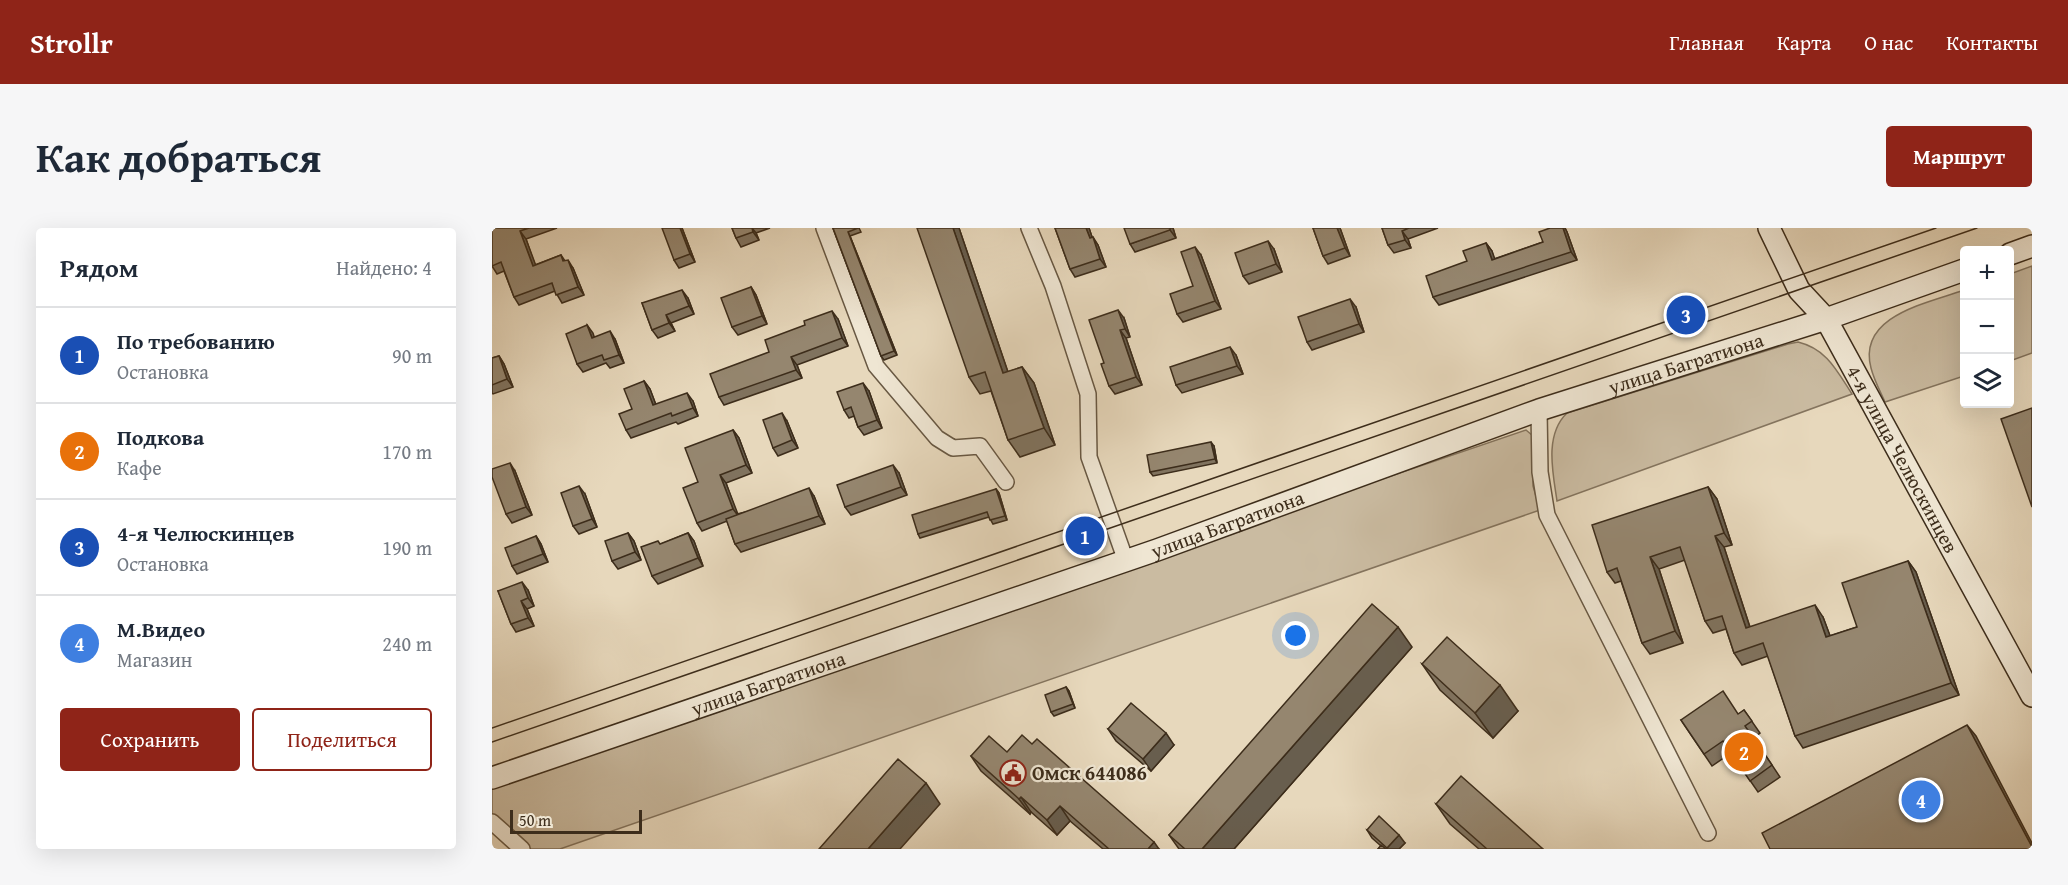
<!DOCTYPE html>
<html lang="ru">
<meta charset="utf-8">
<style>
:root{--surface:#fff;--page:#f6f6f7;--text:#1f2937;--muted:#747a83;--line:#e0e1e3;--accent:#8f2418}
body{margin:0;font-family:"Gentium Book Plus",serif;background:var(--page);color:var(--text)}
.controls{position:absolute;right:18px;top:18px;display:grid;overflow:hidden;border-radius:6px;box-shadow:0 6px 24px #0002}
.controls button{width:54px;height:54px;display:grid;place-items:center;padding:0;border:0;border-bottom:2px solid var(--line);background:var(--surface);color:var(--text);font:30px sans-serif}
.scale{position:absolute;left:18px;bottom:15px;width:132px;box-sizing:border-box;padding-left:6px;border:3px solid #3d2d1b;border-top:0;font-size:16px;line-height:21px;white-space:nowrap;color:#3d2d1b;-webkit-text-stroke:4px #efe6d3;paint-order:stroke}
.you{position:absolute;left:804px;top:408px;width:21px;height:21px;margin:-15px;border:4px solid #fff;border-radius:50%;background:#1a73e8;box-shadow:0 0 0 9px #1a73e833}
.badge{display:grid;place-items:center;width:39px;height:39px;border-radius:50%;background:var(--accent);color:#fff;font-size:20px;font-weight:700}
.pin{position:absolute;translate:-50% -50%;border:3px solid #fff;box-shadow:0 2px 6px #0006}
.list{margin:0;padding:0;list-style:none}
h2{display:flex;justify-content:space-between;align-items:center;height:78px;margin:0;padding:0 24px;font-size:26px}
h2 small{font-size:20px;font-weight:400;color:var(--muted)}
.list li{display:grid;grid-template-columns:39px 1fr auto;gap:18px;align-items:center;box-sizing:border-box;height:96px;padding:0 24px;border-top:2px solid var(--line)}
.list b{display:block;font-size:22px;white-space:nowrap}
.list p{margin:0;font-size:20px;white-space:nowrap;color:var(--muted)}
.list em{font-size:20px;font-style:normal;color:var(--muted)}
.actions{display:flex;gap:12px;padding:18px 24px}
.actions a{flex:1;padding:14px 0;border:2px solid var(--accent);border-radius:6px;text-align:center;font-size:21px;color:var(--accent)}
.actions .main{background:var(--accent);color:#fff}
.icon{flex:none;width:33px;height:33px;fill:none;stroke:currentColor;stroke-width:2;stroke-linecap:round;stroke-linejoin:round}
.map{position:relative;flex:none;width:1540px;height:621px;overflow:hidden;border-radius:6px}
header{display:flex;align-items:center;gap:36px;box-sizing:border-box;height:84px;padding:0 30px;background:var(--accent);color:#fff}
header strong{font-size:28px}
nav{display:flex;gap:33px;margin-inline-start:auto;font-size:21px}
.intro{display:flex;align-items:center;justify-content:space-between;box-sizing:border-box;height:144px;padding:0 36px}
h1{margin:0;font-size:42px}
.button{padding:15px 27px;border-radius:6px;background:var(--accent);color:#fff;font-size:21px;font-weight:700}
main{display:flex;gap:36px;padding:0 36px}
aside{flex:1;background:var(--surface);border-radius:6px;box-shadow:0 6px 24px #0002}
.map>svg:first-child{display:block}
.green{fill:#cabba1;stroke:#84745e;stroke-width:1.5}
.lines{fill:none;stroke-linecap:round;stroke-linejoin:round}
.street-casing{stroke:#685843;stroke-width:18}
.secondary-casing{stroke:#3d2d1b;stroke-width:24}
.street{stroke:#efe6d3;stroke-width:15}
.secondary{stroke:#efe6d3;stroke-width:21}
.tram{stroke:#3d2d1b;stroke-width:1.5}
.wall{fill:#80735f;stroke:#3d2d1b;stroke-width:1.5}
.shaded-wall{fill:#685e4e;stroke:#3d2d1b;stroke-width:1.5}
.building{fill:#95866f;stroke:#3d2d1b;stroke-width:1.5}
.labels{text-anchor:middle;stroke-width:4.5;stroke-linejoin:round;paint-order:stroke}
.street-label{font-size:20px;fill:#3d2d1b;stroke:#efe6d3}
.poi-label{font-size:20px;font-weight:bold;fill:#3d2d1b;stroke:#efe6d3;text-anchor:start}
</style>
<header>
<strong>Strollr</strong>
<nav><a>Главная</a><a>Карта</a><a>О нас</a><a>Контакты</a></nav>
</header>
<div class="intro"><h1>Как добраться</h1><a class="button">Маршрут</a></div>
<main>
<aside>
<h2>Рядом<small>Найдено: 4</small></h2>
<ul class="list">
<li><span class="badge" style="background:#1a4fb4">1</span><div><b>По требованию</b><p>Остановка</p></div><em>90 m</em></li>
<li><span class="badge" style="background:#e8710a">2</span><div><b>Подкова</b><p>Кафе</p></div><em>170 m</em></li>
<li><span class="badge" style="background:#1a4fb4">3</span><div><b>4-я Челюскинцев</b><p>Остановка</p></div><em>190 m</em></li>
<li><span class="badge" style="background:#3f7fe0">4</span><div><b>М.Видео</b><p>Магазин</p></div><em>240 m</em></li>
</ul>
<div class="actions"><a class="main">Сохранить</a><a>Поделиться</a></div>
</aside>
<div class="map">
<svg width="1540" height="621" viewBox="0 0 1540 621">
<rect width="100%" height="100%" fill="#e7d8bc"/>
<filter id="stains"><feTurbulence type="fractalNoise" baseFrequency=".00333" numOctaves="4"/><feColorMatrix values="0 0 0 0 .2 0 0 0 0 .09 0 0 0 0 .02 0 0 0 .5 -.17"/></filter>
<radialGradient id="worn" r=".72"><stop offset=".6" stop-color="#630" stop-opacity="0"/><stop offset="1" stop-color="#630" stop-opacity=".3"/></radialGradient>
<g class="green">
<polygon points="1540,38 1540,125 1518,133 1518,46"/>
<path d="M1472 62V148L1393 174C1388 163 1382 152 1379 140 1365 87 1437 75 1472 62Z"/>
<path d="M1306 114C1335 121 1345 143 1360 166L1065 273C1061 245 1052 207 1075 185L1296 116Z"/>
<polygon points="1034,202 1041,208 1041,258 1048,282 68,621 21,621 0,598 0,554"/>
</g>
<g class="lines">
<g class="street-casing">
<g id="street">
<polyline points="332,0 384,138 445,210 461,220 488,218 514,254"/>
<polyline points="537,0 561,58 596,166 597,229 634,333"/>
<polyline points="1047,182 1048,244 1055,287 1216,605"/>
<polyline points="0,594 30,621"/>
</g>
</g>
<g class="secondary-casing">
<g id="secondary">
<path id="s1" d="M1277 0 1307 62 1334 91 1540 468"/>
<polyline points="1518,26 1540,18"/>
<path id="s2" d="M0 550 665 322 1047 182 1334 91 1472 42"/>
</g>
</g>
<use href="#street" class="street"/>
<use href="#secondary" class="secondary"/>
<g class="tram">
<polyline points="0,500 1444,0"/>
<polyline points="0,514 1485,0"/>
</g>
</g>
<g class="wall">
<polygon points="0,0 65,0 34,11 43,37 69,27 73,33 81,40 92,67 70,75 63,63 27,77 22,69 12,43 5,46 0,38"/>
<polygon points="190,0 203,34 187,40 182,32"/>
<polygon points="240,0 278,0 264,5 267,12 249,19 244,10"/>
<polygon points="341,0 367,0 369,4 358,8 405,127 392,132 389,128"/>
<polygon points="467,0 516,144 530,139 542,155 563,217 528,229 516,212 499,163 488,166 477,149"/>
<polygon points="563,0 597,0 600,9 606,17 614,39 583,49 578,41"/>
<polygon points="681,0 684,10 643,24 638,16"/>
<polygon points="821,0 848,0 858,28 836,36 831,28"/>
<polygon points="890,0 946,0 916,11 919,20 902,25 896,17"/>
<polygon points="1058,0 1073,0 1075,4 1085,32 947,77 941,69 975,33 994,15 1000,23 1002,31 1051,14"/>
<polygon points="782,21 790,44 757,56 751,48"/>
<polygon points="709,27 729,81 691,94 685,86 701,58"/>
<polygon points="259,59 264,67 275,96 246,107 240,99"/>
<polygon points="196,70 202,86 179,95 183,103 166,110 160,102 150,75"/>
<polygon points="864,79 872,104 820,122 815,114"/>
<polygon points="632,90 638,109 634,110 650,157 623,166 617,158 612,135"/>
<polygon points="346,91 356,118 305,137 310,150 232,177 227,169 277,124 313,97"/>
<polygon points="95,97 102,109 123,111 132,135 118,140 114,135 91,144 85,136"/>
<polygon points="744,127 751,146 690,165 684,157"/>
<polygon points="7,128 12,136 21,159 1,166 0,165 0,130"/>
<polygon points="152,153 158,161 164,177 201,173 206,188 186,196 184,194 139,210 134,202 140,181"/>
<polygon points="377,163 390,200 372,207 366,199 362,188 357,190 352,182"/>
<polygon points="295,193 306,220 286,228 281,220"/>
<polygon points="241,202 247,210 260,245 234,255 245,286 322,268 333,296 249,324 243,316 235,293 210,303 205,295 206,254"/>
<polygon points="722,218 725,235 661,248 658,244"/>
<polygon points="23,243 40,287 20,295 14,286"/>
<polygon points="407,245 415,267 359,287 353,279"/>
<polygon points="1216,259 1225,271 1240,317 1232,319 1258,399 1331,389 1338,408 1365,399 1416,333 1424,344 1467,467 1311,520 1303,508 1276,428 1250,437 1242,425 1234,401 1221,405 1213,393 1193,332 1167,341 1191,415 1158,426 1150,415 1129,353 1123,355 1115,344"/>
<polygon points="504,261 507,265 515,292 501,296 497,289 428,310 426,306"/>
<polygon points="93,266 105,299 87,306 81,298"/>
<polygon points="136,305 142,313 149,332 126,341 120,333"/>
<polygon points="196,305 202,313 211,338 166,356 160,348 169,316"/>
<polygon points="44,308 49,316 56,334 25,346 20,338"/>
<polygon points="36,362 42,378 35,381 42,398 24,404 19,396 6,363"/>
<polygon points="920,419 742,621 687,621 677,607"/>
<polygon points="930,436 1026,483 1001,510 948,462"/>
<polygon points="574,459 577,463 583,480 562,488 559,484"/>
<polygon points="1252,482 1268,505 1262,510 1288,549 1266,564 1239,525 1220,538 1189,492 1247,486"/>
<polygon points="616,501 682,517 659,543 624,513"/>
<polygon points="515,524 667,621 611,621 578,593 565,607 539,584 538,586 489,543 479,528"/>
<polygon points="944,576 1051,621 987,621 958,596"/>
<polygon points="875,602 913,615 907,621 886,621 889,618 880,610"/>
</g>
<g class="shaded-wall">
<polygon points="188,0 190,0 203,34 198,26"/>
<polygon points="260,0 264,5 267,12 261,4"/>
<polygon points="461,0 467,0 522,162 511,145"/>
<polygon points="594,0 597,0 603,18 598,10"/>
<polygon points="678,0 681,0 684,10 678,2"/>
<polygon points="845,0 848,0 858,28 853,20"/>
<polygon points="1071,0 1073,0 1075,4 1085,32 1079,24"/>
<polygon points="28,3 34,11 47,46 41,38"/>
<polygon points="910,3 916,11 919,20 913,12"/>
<polygon points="356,4 358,8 405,127 402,123"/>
<polygon points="601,9 606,17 614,39 608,31"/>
<polygon points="776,13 782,21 790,44 784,36"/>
<polygon points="994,15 1000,23 1006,40 1000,32"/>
<polygon points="703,19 709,27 729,81 723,73"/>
<polygon points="76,32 81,40 92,67 86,59"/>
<polygon points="259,59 264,67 275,96 270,88"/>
<polygon points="190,62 196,70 202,86 197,78"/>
<polygon points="858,71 864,79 872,104 867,96"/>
<polygon points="626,82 632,90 638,109 633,101"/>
<polygon points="340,83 346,91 356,118 350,110"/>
<polygon points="174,87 179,95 183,103 177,95"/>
<polygon points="95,97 101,105 105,118 100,110"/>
<polygon points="628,102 634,110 650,157 644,149"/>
<polygon points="118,103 123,111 132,135 127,127"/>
<polygon points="738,119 744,127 751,146 745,138"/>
<polygon points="7,128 12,136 21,159 15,151"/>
<polygon points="299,129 305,137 310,150 304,142"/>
<polygon points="530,139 542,155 563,217 552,200"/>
<polygon points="152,153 158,161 167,185 161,177"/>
<polygon points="371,155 377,163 390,200 385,192"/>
<polygon points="195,165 201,173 206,188 201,180"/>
<polygon points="290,185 295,193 306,220 300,212"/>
<polygon points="241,202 247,210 260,245 254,237"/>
<polygon points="719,214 722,218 725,235 723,231"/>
<polygon points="18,235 23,243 40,287 34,279"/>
<polygon points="401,237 407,245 415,267 409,259"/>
<polygon points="228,247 234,255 247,289 241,281"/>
<polygon points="87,258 93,266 105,299 100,291"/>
<polygon points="1216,259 1225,271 1240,317 1232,305"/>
<polygon points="317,260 322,268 333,296 327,288"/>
<polygon points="504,261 507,265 515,292 513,288"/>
<polygon points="136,305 142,313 149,332 143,324"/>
<polygon points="196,305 202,313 211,338 206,330"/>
<polygon points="44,308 49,316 56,334 51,326"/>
<polygon points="1223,308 1232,319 1262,412 1254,400"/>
<polygon points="1158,329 1167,341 1191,415 1183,403"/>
<polygon points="1416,333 1424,344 1467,467 1459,455"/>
<polygon points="30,354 36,362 42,378 36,370"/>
<polygon points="29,373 35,381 42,398 36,390"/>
<polygon points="1323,377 1331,389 1343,421 1334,409"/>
<polygon points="906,399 920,419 742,621 710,621"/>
<polygon points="1008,457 1026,483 1001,510 983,485"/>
<polygon points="574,459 577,463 583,480 581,476"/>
<polygon points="1475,497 1484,508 1540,615 1540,619"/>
<polygon points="674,505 682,517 659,543 651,531"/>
<polygon points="434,555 448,576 408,621 376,621"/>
<polygon points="529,569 539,584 538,586 527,571"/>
<polygon points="568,578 578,593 565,607 555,592"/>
<polygon points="907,607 913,615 907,621 895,621 895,620"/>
<polygon points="662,614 667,621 656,621"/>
</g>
<g class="building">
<polygon points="0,0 37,0 28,3 41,38 69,27 71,33 76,32 86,59 64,67 60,55 22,69 9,34 0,38"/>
<polygon points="170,0 188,0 198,26 182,32"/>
<polygon points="240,0 260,0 261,4 244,10"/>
<polygon points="341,0 366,0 356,4 402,123 389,128"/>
<polygon points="425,0 461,0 511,145 530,139 552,200 516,212 493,144 477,149"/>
<polygon points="563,0 594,0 598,10 601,9 608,31 578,41"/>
<polygon points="632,0 678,0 678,2 638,16"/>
<polygon points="821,0 845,0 853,20 831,28"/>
<polygon points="890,0 917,0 910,3 913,12 896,17"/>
<polygon points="1058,0 1071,0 1079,24 941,69 934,48 975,33 971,23 994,15 1000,32 1051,14 1047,4"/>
<polygon points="776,13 784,36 751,48 743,25"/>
<polygon points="703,19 723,73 685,86 678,66 701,58 689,24"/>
<polygon points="259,59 270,88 240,99 229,70"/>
<polygon points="190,62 197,78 174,87 177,95 160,102 150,75"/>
<polygon points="858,71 867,96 815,114 806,89"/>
<polygon points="626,82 633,101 628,102 644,149 617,158 609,136 612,135 597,92"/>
<polygon points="340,83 350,110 299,129 304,142 227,169 218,146 277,124 273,112 313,97 312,93"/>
<polygon points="95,97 100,110 118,103 127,127 112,132 110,127 85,136 74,106"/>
<polygon points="738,119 745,138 684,157 678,139"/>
<polygon points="7,128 15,151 0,157 0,130"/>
<polygon points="152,153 161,177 195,165 201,180 180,188 179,185 134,202 127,186 140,181 132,161"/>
<polygon points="371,155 385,192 366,199 359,179 352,182 345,164"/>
<polygon points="1540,180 1540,279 1509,191"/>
<polygon points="290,185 300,212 281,220 271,192"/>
<polygon points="241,202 254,237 228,247 241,281 205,295 191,260 206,254 193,220"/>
<polygon points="719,214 723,231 658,244 655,227"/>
<polygon points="18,235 34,279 14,286 0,249 0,241"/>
<polygon points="401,237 409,259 353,279 345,257"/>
<polygon points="87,258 100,291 81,298 69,265"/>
<polygon points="1216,259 1232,305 1223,308 1254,400 1323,377 1334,409 1365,399 1350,355 1416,333 1459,455 1303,508 1271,415 1242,425 1230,388 1213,393 1188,319 1158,329 1183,403 1150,415 1125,340 1115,344 1100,297"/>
<polygon points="317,260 327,288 243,316 234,291"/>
<polygon points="504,261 513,288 498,292 495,284 426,306 420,287"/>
<polygon points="136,305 143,324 120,333 113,313"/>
<polygon points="196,305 206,330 160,348 149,319 166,313 168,316"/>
<polygon points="44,308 51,326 20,338 13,320"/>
<polygon points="30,354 36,370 29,373 36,390 19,396 6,363"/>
<polygon points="880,376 906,399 710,621 693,621 677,607"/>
<polygon points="955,409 1008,457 983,485 930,436"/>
<polygon points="574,459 581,476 559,484 553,467"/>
<polygon points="1231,463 1246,486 1252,482 1260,493 1253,498 1280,537 1258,553 1231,513 1212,526 1189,492"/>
<polygon points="639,475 674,505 651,531 616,501"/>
<polygon points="1475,497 1540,619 1540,621 1278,621 1270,605"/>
<polygon points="530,507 540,516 545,511 662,614 656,621 617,621 568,578 555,592 529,569 527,571 479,528 497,508 515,524"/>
<polygon points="406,531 434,555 376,621 327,621"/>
<polygon points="969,548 1051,621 995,621 944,576"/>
<polygon points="887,588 907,607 895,620 875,602"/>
<polygon points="889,617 894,621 886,621"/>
</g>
<defs>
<g id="civic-ring" transform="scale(1.35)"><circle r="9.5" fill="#efe6d3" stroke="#8f2418" stroke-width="1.5"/><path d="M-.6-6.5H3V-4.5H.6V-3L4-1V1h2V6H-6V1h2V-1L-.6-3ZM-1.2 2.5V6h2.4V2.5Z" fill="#8f2418"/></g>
</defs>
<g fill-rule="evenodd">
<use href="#civic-ring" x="521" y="545"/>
</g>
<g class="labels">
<g class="street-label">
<text dy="7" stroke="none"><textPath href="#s2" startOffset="1264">улица Багратиона</textPath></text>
<text dy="7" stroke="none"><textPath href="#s1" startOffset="268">4-я улица Челюскинцев</textPath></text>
<text dy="7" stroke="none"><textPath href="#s2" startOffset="778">улица Багратиона</textPath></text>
<text dy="7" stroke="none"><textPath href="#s2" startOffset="292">улица Багратиона</textPath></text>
</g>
<g class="poi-label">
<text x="540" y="552">Омск 644086</text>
</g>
</g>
<rect width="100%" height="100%" filter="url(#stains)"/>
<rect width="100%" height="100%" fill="url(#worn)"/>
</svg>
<div class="controls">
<button>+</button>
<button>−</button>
<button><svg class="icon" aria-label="layers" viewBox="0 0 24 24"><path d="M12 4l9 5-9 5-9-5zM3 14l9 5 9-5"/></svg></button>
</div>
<div class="scale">50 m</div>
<div class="you"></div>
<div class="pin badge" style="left:593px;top:308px;background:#1a4fb4">1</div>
<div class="pin badge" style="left:1252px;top:524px;background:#e8710a">2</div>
<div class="pin badge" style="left:1194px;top:87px;background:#1a4fb4">3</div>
<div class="pin badge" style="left:1429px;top:572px;background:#3f7fe0">4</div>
</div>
</main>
